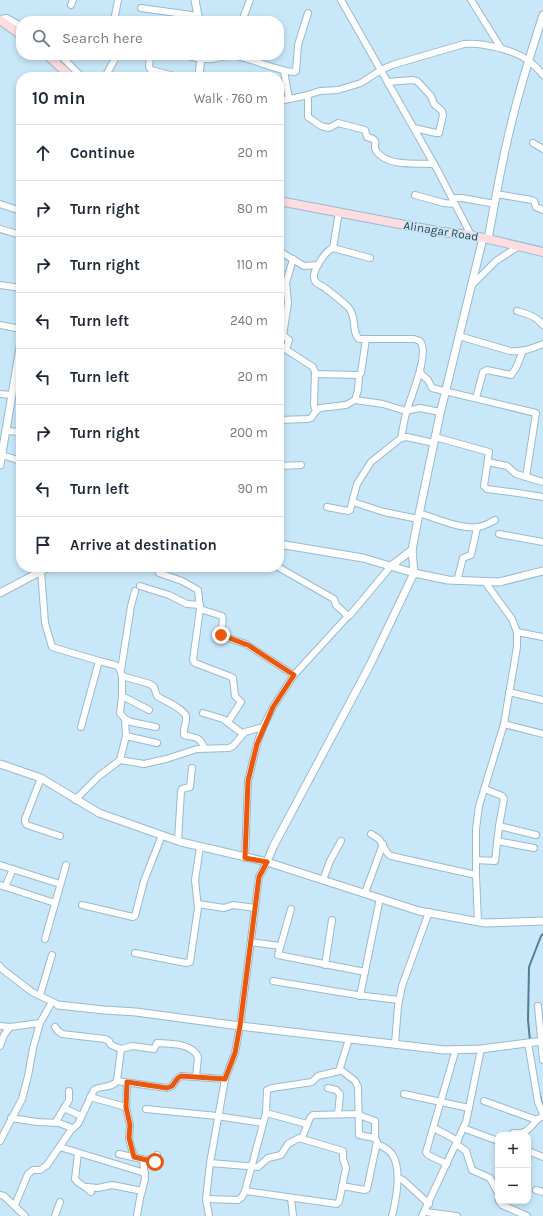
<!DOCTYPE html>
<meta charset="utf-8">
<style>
:root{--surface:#fff;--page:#f6f6f7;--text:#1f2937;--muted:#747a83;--line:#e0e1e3}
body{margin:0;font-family:Karla,sans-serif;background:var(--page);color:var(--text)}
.controls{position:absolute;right:12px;bottom:12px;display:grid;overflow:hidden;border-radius:8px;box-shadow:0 2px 6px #0003}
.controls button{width:36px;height:36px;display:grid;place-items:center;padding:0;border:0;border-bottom:1px solid var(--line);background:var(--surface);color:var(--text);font:20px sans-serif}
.stop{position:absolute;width:12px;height:12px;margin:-9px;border:3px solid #ea580c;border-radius:50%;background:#fff}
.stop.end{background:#ea580c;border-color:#fff;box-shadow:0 1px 4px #0008}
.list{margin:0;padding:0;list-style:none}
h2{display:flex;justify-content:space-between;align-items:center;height:52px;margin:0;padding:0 16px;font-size:17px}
h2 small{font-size:13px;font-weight:400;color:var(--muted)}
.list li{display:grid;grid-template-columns:26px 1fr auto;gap:12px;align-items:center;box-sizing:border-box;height:56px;padding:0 16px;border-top:1px solid var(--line)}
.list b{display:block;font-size:15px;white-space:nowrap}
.list em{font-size:13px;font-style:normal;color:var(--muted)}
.icon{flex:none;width:22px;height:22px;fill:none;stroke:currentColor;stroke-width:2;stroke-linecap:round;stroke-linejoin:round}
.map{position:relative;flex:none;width:543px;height:1216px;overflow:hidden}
.search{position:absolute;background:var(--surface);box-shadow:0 2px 6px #0003;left:16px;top:16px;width:268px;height:44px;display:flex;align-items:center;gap:10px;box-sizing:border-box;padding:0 14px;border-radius:16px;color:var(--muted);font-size:15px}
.panel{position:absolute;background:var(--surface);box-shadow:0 2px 6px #0003;left:16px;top:72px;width:268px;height:500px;border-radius:16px}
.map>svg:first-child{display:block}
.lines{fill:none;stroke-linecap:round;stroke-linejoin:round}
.stream{stroke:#517d94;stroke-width:2}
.minor-casing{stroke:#9bb9ca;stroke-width:8}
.tertiary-casing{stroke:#9bb9ca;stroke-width:9}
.secondary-casing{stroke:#9bb9ca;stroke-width:10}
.minor{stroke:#fff;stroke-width:6}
.tertiary{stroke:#fff;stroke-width:7}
.secondary{stroke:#fedce0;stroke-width:8}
.route{stroke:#ea580c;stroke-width:5}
.labels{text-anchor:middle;stroke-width:3;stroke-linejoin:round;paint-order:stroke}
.street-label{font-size:12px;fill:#313e45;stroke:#c8e8fa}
</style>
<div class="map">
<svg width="543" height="1216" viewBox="0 0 543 1216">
<rect width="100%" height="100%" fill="#c8e8fa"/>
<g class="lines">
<g class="stream">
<polyline points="530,1041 528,1020 529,967 541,936 543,934"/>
<polyline points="539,1091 542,1104"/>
</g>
<g class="minor-casing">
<g id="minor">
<polyline points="341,0 438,171 471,235"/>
<polyline points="471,0 501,48"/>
<polyline points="71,5 73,0"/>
<polyline points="141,8 198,16"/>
<polyline points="0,19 7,18 21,26"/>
<polyline points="114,21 118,0"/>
<polyline points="206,21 217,21"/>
<polyline points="242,21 250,0"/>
<polyline points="60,55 82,77"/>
<polyline points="150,55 149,67 151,70 178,77"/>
<path d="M184 55C193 57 203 60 212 59 221 58 227 54 237 56 256 60 274 70 294 72L296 71 298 45 308 13"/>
<polyline points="284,71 289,99"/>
<polyline points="105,77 117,55"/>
<polyline points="388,82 412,80 417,81 431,96 434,104 442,111 443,115 439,133 436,133 414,128"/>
<path d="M308 95V117L321 126 329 128 338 123 365 130 367 137C383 141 370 144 377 152 388 167 418 163 434 164"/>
<path d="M279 101 304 96 320 91 338 90 361 83 381 70 392 65 464 44C481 42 516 50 530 62 534 65 539 70 543 75"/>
<polyline points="533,143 543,149"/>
<polyline points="496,194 532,200 534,201 536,207 543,210"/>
<polyline points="415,195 444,203 454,204"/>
<polyline points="452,198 462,198 495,204"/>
<polyline points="0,204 21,211"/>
<path d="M339 212 333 248C326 251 323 257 319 263 316 268 312 276 315 281 317 284 322 286 325 288 333 294 342 301 349 308 357 318 351 331 359 339H414L420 341C430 353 411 396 407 410 404 419 403 429 401 438"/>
<polyline points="0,229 21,235"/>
<polyline points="333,248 370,258"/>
<polyline points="279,251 304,266 318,265"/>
<polyline points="0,285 21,288"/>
<polyline points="471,286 496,261 519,246"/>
<path d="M517 311C527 314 536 316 543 325"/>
<polyline points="0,325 21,329"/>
<path d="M459 336 510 351C523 352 531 349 543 344"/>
<polyline points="279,345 313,367 315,372 314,405 316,411"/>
<polyline points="286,349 289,340 283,335 288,303 286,283 293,259"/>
<polyline points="420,369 421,374 428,380 432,388 536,413 526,477"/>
<polyline points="315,374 359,375 361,373 366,339"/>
<polyline points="0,394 12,395"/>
<polyline points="476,398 483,372 487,370 511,375 516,368 523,351"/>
<polyline points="355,400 358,390 359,375"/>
<polyline points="279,420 308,419 311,418 316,411 320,408 346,405 355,400 383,404 406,411 420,408 440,412"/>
<polyline points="6,431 21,432"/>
<polyline points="435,437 489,452 484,486 487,489 518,493 543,497"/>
<polyline points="2,455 21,461"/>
<polyline points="488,462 507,466 516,474 543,482"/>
<polyline points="279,466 301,465"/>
<polyline points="353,502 384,512 418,519"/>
<polyline points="327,507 348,511 350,510 357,484 371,462 401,438 407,437 434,443"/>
<path d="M419 513C435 518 462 530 478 527 484 526 490 523 495 520"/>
<polyline points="499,534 543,542"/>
<polyline points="158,567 158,571 159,573 182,581 198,590 200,609 193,660 195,663 229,676 233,678 235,696 241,702 228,722"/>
<polyline points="278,567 334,599 336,605 348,616"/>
<polyline points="41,571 45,623 52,647 99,661 81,727"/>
<polyline points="457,581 463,558 471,555 477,528"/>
<polyline points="140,586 169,595 187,604 200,605"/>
<path d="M200 609 222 616C225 622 219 629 222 636L246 644 294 675"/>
<polyline points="517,632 543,637"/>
<polyline points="99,661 115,665 119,667 122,676 122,696 149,710"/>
<polyline points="121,670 131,606 135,591"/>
<path d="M122 676 150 684 154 687 157 696C164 701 183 708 186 716 187 722 183 728 184 735 195 738 200 736 204 748"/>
<polyline points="509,692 543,700"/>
<polyline points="122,696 120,713 125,719"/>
<polyline points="203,713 223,719 243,734"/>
<polyline points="504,724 543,734"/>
<polyline points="126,736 157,743"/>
<polyline points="120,760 126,736 125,719 131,722 156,727"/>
<polyline points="41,778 25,819 25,822 27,825 60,836"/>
<polyline points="75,800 99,776 120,760 144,764 166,759 197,749 229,748 233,746 245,732 263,727"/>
<polyline points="499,826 536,835"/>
<polyline points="371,834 379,839 388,854 391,856 476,875"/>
<polyline points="178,841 181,791 182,789 190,787 192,768"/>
<polyline points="497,841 534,848"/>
<polyline points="245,858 248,781 257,744 263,727 273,707 294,675 348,616 350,615 391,566"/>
<polyline points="476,860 495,861 499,826 504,799 502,796 485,789"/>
<polyline points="0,865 60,884"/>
<polyline points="323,880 330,861 341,841"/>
<polyline points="0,885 55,903"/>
<polyline points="5,887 13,869"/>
<polyline points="365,893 383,844"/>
<polyline points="198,904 224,908 233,905 255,908"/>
<polyline points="82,905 133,917 135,916 144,881 162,835"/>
<polyline points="291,909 278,955 365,972"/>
<polyline points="478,922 476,875 476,829 479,806 504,724 517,647 517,632 512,619 485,582"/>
<polyline points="45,939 66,865"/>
<polyline points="251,942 280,946"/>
<polyline points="135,953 186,963 190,962 198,908 195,880 200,847"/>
<polyline points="325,965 332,920"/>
<polyline points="0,966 2,969 32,992 55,1003"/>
<polyline points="273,981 357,995 399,1000"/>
<polyline points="40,995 52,955"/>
<polyline points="360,996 380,898"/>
<polyline points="538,1006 543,1060"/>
<polyline points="0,1026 10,1027 40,1023"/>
<polyline points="55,1027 58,1031 62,1034 105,1039 109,1041 111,1045 121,1049 117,1081 167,1088 172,1086 178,1078 181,1076 225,1079"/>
<polyline points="528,1043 538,1102 543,1114"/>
<polyline points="395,1044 398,1006 402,986 429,912"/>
<polyline points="0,1046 4,1035 10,1027"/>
<path d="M121 1049 132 1046 154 1049 157 1043C171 1044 192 1043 198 1057L196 1077"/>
<polyline points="341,1070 355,1081 358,1087 359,1135 375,1138 377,1142 367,1189 365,1190 342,1186"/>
<polyline points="127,1083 126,1107 130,1125 129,1139 134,1157"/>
<polyline points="328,1088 336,1090 340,1094 338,1114"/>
<polyline points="404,1094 469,1108"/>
<polyline points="90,1097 126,1107"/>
<polyline points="484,1101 534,1119 538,1119 543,1116"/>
<polyline points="64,1108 81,1116"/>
<polyline points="146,1109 217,1116 263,1123"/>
<polyline points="266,1113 307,1124"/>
<polyline points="359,1115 375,1121 375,1138"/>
<polyline points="11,1118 37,1122 59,1123 72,1128"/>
<polyline points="55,1123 69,1100 69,1091"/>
<polyline points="434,1128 458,1141"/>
<polyline points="463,1128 498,1141"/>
<path d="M513 1133C527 1135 529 1128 538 1119"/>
<polyline points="302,1138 310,1118 313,1115 359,1114"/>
<polyline points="0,1141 22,1099 28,1076 33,1048 40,1023 52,1002"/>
<path d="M377 1144C382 1146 388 1149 392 1154 402 1169 396 1200 392 1216"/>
<polyline points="456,1144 466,1151 472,1170 490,1178 498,1193"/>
<polyline points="60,1147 145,1173"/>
<polyline points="528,1151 543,1157"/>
<path d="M78 1153 75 1179C79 1185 86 1186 91 1192"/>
<polyline points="119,1154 155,1162 157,1155"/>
<polyline points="210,1163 258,1167 268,1158 281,1155 288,1144 299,1138 343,1151 343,1159 346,1168 339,1202 337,1204 245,1191"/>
<polyline points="447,1164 428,1155 426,1152 456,1049"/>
<polyline points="398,1178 403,1180 429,1204"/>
<polyline points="87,1187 98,1188 112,1185 142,1191"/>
<polyline points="536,1190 543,1192"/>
<polyline points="0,1195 4,1196 25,1216"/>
<polyline points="291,1198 293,1216"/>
<polyline points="206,1199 238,1200 242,1197 245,1191 266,1113 267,1090 272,1088 312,1082 318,1076 339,1071 349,1039"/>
<polyline points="499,1201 502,1205 527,1216"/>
<path d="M15 1205 28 1174 33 1170H40L47 1165 71 1130 78 1124 94 1090C101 1085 111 1089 117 1081"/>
<polyline points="425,1212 457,1216"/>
<polyline points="55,1216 60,1202"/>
<polyline points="137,1216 140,1198 145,1179 143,1159"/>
<polyline points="209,1216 206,1199 210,1163 225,1079 235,1053 240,1026 259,877 267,862"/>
<polyline points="422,1216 466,1122 481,1049"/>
</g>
</g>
<g class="tertiary-casing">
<g id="tertiary">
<polyline points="195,0 199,21"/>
<polyline points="199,77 201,55"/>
<path d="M488 239C495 202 501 165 510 129 519 90 531 52 543 15"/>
<polyline points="0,465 21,342"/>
<polyline points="279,544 363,558 414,573 448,580 499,582 543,571"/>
<polyline points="391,566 412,550"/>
<polyline points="0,593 49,567"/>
<polyline points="0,764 41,778 99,813 181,842 267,862 419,911 485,923 543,921"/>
<polyline points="267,862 273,847 370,665 414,573 412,550 418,519 440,414 483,238"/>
<polyline points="58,1005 104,1010 136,1012 240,1026 444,1050 481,1049 543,1041"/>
</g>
</g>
<g class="secondary-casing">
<g id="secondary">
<polyline points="0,20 21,35"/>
<polyline points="47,55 71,77"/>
<polyline points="279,201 442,232 471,235 543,252"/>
</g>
</g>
<use href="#minor" class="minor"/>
<use href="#tertiary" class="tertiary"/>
<use href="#secondary" class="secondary"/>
</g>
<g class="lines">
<polyline class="route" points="155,1162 134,1157 129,1138 130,1125 126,1107 127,1082 167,1088 172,1086 178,1078 181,1076 225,1079 235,1053 240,1026 259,877 267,862 245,858 248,781 257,744 273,707 294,675 248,645 221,635"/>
</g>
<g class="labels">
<g class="street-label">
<text transform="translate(441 231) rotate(9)" y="4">Alinagar Road</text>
</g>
</g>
</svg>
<div class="controls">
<button>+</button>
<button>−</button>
</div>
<div class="stop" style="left:155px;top:1162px"></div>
<div class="stop end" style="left:221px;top:635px"></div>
<div class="search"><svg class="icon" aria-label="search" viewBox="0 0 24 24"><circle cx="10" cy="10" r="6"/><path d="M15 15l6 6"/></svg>Search here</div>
<section class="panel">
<h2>10 min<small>Walk · 760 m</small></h2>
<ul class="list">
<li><svg class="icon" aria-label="ahead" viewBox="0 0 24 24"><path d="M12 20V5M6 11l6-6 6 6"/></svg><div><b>Continue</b></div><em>20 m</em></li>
<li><svg class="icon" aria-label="right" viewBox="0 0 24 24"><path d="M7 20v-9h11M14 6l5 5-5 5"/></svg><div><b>Turn right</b></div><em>80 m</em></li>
<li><svg class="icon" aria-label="right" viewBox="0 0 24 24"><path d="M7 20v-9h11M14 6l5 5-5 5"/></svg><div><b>Turn right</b></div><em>110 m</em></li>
<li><svg class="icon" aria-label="left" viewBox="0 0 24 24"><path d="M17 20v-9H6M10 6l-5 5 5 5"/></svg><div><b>Turn left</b></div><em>240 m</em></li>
<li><svg class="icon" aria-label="left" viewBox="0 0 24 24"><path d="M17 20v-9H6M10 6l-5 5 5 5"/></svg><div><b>Turn left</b></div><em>20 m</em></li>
<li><svg class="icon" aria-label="right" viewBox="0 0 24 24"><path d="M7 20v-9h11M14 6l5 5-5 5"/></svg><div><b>Turn right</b></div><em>200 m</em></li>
<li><svg class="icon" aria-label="left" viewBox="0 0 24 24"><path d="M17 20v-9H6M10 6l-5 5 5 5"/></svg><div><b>Turn left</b></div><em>90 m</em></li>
<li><svg class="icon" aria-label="arrive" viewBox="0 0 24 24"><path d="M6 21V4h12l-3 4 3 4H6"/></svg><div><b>Arrive at destination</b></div></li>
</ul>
</section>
</div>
